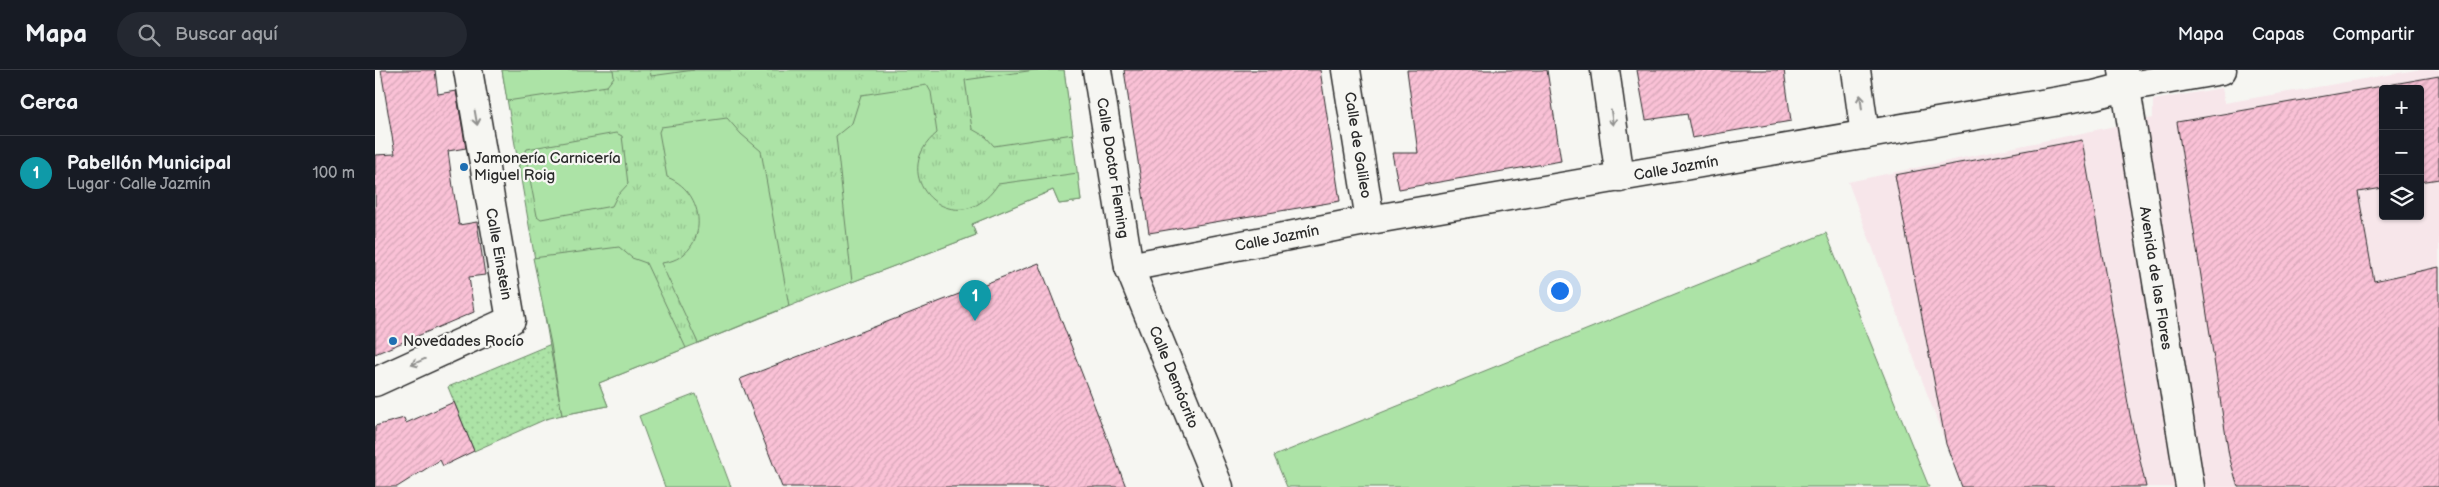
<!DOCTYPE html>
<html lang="es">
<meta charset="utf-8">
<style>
:root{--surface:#171b24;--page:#242831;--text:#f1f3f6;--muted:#9ea1a6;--line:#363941;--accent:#1f6fb2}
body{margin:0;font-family:"Balsamiq Sans",sans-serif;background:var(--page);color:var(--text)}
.controls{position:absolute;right:15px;top:15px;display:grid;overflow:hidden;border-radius:5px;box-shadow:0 1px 4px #0004}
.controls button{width:45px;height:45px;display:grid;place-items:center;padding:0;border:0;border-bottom:1px solid var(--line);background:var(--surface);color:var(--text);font:25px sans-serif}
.you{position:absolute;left:1184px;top:220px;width:18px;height:18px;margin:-12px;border:4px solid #fff;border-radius:50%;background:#1a73e8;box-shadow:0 0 0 8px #1a73e833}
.badge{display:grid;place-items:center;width:32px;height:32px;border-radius:50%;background:var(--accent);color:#fff;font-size:16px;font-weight:700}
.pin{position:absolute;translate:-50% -41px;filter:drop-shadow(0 1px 2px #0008)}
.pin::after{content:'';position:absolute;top:26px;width:18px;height:15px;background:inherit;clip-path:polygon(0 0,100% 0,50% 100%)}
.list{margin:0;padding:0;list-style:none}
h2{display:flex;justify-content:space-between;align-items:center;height:65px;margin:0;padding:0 20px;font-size:21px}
h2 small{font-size:16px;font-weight:400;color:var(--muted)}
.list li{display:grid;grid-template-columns:32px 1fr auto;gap:15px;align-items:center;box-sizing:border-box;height:75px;padding:0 20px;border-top:1px solid var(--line)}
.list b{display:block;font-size:19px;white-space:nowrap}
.list p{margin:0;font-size:16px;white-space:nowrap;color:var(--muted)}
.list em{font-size:16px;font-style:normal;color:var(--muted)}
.icon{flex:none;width:28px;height:28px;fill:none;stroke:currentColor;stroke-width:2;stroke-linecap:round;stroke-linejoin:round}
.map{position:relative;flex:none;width:2064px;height:417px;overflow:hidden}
header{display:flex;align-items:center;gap:30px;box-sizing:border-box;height:70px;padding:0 25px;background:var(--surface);border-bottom:1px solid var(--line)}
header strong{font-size:24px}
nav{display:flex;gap:28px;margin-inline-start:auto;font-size:18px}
.search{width:350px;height:45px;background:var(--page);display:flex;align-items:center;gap:12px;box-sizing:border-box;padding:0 18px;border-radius:28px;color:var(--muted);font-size:19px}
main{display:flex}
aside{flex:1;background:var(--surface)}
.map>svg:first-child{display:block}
.built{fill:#f7e6ea;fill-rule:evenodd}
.grass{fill:url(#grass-dots);stroke:#6c8768}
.park{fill:url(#park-tufts);stroke:#6c8768}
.garden{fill:#ace3a6;stroke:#6c8768}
.building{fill:url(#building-hatch);stroke:#2b2b2b}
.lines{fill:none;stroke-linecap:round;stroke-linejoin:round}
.street-casing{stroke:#2b2b2b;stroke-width:31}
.secondary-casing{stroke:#2b2b2b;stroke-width:31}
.street{stroke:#f6f6f2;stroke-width:28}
.secondary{stroke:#f6f6f2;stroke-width:28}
.oneway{stroke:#90908e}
.poi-dot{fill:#1f6fb2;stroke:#f6f6f2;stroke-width:2}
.labels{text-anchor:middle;stroke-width:4.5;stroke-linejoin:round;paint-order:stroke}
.street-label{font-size:15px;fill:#2b2b2b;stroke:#f6f6f2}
.poi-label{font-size:15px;fill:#2b2b2b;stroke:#f6f6f2;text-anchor:start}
</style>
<header>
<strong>Mapa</strong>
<div class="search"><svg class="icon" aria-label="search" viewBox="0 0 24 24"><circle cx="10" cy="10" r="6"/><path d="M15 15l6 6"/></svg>Buscar aquí</div>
<nav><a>Mapa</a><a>Capas</a><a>Compartir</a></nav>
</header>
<main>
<aside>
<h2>Cerca<small></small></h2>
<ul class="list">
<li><span class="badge" style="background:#0f9aa8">1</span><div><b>Pabellón Municipal</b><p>Lugar · Calle Jazmín</p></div><em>100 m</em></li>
</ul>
</aside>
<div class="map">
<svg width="2064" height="417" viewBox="0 0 2064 417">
<defs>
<pattern id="grass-dots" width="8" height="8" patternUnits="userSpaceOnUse" patternTransform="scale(1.25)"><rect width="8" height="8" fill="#ace3a6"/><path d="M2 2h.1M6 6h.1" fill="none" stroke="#94c38f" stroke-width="1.8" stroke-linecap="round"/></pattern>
<pattern id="park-tufts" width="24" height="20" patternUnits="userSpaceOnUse" patternTransform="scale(1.25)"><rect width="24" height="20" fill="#ace3a6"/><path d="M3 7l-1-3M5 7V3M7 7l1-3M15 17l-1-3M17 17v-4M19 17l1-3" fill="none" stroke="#94c38f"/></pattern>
<pattern id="building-hatch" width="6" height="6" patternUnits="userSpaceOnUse" patternTransform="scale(1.25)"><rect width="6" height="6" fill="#fac1d6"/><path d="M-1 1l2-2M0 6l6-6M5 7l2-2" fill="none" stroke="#d6a6b8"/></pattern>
</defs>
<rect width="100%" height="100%" fill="#f6f6f2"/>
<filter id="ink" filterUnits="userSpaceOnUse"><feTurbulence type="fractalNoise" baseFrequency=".02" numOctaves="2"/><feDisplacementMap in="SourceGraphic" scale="10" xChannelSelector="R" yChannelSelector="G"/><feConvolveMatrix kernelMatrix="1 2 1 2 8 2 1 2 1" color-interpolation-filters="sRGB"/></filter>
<g filter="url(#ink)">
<path class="built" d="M2041 0H2064V417H1587L1473 112 1778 48V30L1847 18 1850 33ZM2008 19H2045V146H2008Z"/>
<polygon class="grass" points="176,274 187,345 171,349 99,381 73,317"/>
<polygon class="park" points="127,0 689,0 706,131 684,134 678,120 597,154 601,165 450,222 224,313 233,336 187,345"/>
<g class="garden">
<polygon points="127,0 238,0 239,7 232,16 132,31"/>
<polygon points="275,0 319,0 276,6"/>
<polygon points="660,0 689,0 698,64 619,76 611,67 597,59 590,10"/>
<path d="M552 15 556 22 562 63C507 108 583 177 623 114L703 103 706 131 684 134 678 120 597 154 601 165 477 212 461 66 477 53 486 25Z"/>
<path d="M352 48 366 64 386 81 414 236 323 273 286 193C333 189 336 124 292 107L284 62 286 57Z"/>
<polygon points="241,63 247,66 253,114 242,126 237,136 166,149 162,146 150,83 152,79"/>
<polygon points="1451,163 1554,417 912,417 899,386"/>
<polygon points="244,177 257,188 271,193 311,278 224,313 233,336 187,345 176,274 158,188"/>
<polygon points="321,324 356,417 290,417 264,346"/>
</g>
<g class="building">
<polygon points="6,0 60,0 63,24 81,21 91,78 73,81 78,117 84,155 102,152 110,205 94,207 99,242 0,284 0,85 20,84"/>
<polygon points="749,0 945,0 965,131 774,163"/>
<polygon points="1032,0 1172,0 1186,91 1024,119 1017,83 1043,83"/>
<polygon points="1262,0 1409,0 1416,51 1317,68 1312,44 1271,50"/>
<polygon points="2064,6 2064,109 2045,112 2045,19 2008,19 2008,118 1983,122 1999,211 2064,197 2064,417 1863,417 1854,386 1802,52"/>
<polygon points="1707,70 1755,345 1771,417 1587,417 1571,374 1520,105"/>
<polygon points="664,193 751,417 407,417 365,309"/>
<polygon points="79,332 99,381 68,396 65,390 22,417 0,417 0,356 29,348 31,353"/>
</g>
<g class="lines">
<g class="street-casing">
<g id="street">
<polyline points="722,0 754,197"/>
<polyline points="971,0 995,150"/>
<polyline points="1230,0 1245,108"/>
<polyline points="1481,0 1490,65"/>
<polyline points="1750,17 1847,0"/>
<polyline points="0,312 136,250 93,0"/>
</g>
</g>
<g class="secondary-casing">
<g id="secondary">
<polyline points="1748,0 1815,417"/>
<polyline points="844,417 754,197 995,150 1719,25 1750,17"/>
</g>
</g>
<use href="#street" class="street"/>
<use href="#secondary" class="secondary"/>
</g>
<defs><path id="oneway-shaft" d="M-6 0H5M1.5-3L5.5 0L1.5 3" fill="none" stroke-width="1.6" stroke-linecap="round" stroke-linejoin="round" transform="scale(1.25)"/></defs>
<g class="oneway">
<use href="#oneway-shaft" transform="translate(1486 32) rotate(-97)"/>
<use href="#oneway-shaft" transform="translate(101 48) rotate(80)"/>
<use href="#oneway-shaft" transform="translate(1237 48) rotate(82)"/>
<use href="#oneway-shaft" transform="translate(43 292) rotate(156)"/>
</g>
</g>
<g class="poi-dot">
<circle cx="89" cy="97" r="5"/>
<circle cx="18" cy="271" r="5"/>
</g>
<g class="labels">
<g class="street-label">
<text transform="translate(983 75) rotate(81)" y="5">Calle de Galileo</text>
<text transform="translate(738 98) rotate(81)" y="5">Calle Doctor Fleming</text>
<text transform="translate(1301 98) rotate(-10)" y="5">Calle Jazmín</text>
<text transform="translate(902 168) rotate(-11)" y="5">Calle Jazmín</text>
<text transform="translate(124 184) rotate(80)" y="5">Calle Einstein</text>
<text transform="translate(1781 208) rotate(81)" y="5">Avenida de las Flores</text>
<text transform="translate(799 307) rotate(68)" y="5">Calle Demócrito</text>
</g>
<g class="poi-label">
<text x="99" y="93">Jamonería Carnicería<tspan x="99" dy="17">Miguel Roig</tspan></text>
<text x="28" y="276">Novedades Rocío</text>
</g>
</g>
</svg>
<div class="controls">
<button>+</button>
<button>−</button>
<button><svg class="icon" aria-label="layers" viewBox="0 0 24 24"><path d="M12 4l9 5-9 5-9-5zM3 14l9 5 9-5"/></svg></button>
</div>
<div class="you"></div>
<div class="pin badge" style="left:600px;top:251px;background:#0f9aa8">1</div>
</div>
</main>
